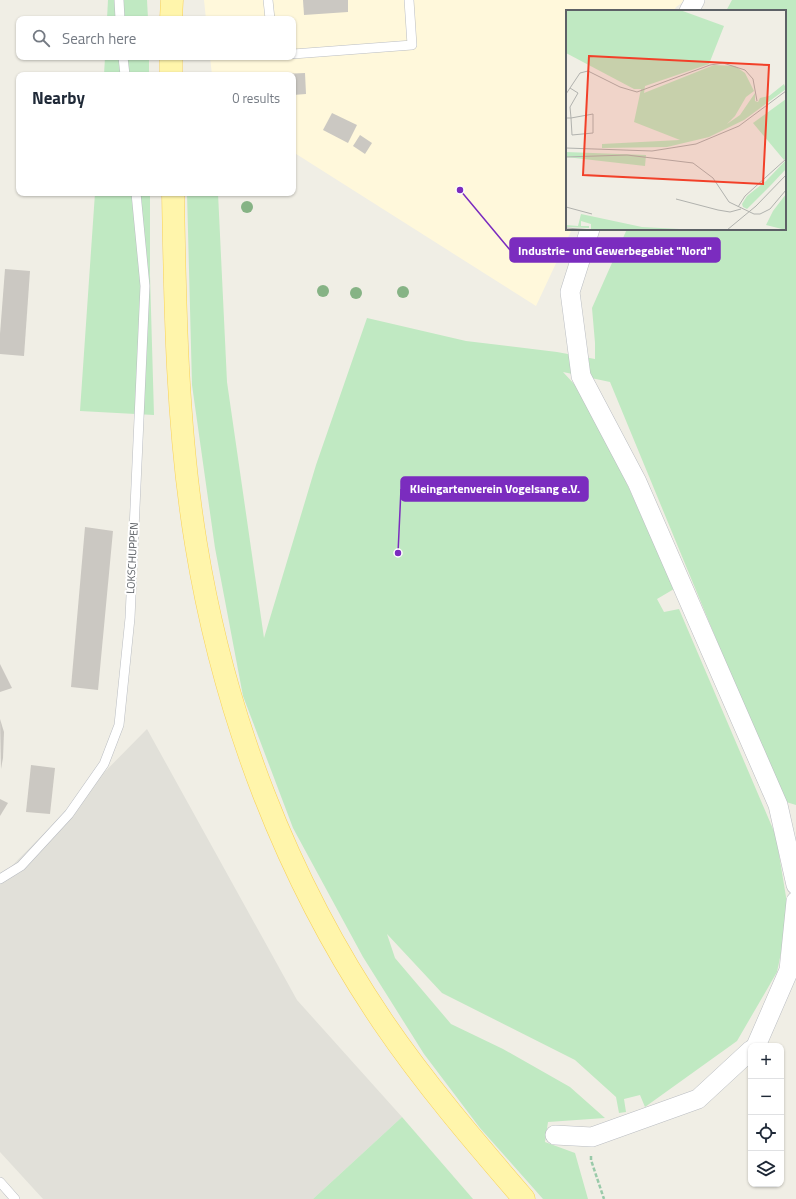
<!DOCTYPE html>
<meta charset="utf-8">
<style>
:root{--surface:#fff;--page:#f6f6f7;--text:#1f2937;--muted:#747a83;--line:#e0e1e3}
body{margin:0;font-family:"Titillium Web",sans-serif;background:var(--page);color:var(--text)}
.controls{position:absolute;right:12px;bottom:12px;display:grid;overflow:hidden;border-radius:8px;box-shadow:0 1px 3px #0004}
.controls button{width:36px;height:36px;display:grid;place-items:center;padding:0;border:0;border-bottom:1px solid var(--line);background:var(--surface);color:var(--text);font:20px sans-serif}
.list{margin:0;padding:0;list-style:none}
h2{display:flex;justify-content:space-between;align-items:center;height:52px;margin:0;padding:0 16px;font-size:17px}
h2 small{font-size:13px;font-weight:400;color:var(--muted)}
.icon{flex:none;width:22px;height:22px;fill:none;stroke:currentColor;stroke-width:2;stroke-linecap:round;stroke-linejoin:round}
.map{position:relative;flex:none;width:796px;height:1199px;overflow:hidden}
.search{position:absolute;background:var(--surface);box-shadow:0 1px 3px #0004;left:16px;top:16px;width:280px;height:44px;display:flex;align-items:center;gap:10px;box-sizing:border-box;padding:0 14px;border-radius:8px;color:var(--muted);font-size:15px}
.panel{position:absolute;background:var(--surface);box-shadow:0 1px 3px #0004;left:16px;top:72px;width:280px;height:124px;border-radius:8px}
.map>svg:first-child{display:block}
.commercial{fill:#fff8db}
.industrial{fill:#e1e0d9}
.green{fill:#c0e9c2}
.building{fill:#cbc8c2}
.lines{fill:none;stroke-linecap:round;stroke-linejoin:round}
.service-casing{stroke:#babdc2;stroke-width:10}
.minor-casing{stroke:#babdc2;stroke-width:20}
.primary-casing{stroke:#f9d155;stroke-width:23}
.path{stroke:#99caa9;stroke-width:2.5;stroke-dasharray:4 2;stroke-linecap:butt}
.service{stroke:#fff;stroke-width:9}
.minor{stroke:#fff;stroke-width:19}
.primary{stroke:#fff5ab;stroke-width:22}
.tree{fill:#86b385}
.labels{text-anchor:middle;stroke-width:4;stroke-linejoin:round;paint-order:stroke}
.street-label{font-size:11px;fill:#5d6166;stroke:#fff}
.inset-road{fill:none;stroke:#b1b2ae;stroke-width:1}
.view{fill:#f24029;fill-opacity:0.15;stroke:#f24029;stroke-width:2}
.inset-edge{fill:none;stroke:#5d6166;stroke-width:2}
.leader{fill:none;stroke:#7b2cbf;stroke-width:1.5}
.callout-dot{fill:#7b2cbf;stroke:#fff;stroke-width:1.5}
.callout{fill:#7b2cbf;stroke:#7b2cbf;stroke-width:1.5}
.callout-label{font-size:12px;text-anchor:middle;font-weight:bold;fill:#fff}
</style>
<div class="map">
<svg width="796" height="1199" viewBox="0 0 796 1199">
<rect width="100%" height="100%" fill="#f0eee5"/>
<polygon class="commercial" points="204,0 686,0 676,7 674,11 567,11 567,229 572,229 536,306 293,152 293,75 212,75 210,57 293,57 293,19 206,19"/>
<polygon class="industrial" points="147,729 297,1000 402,1117 313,1199 43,1199 0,1152 0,878"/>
<g class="green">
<polygon points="108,0 147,0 148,19 107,19"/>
<polygon points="732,0 796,0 796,805 783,801 610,382 563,372 575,385 623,475 674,589 657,599 664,612 679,609 776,836 789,915 777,972 737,1041 645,1107 640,1095 624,1099 626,1112 619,1113 616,1097 575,1060 442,993 387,934 395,958 451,1024 503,1049 570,1087 605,1118 548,1122 545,1142 575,1153 588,1199 543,1199 480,1128 424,1054 363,957 293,828 243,696 215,548 192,385 187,193 218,193 227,382 264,638 316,465 367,318 466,341 557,352 595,359 595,343 592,308 627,229 785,229 785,11 726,11"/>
<polygon points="105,57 149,57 149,75 104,75"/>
<polygon points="95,193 150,193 150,275 154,415 80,411"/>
<polygon points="402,1117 473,1199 313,1199"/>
</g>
<g class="building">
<polygon points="303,0 348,0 348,12 304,15"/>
<polygon points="305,73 306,94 293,95 293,75 282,75 282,74"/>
<polygon points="332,113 357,125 348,143 323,130"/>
<polygon points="360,135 372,143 365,154 353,146"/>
<polygon points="5,269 30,271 24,356 0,354 0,334"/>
<polygon points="85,527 113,531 98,690 71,687"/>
<polygon points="0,664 12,688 0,692"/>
<polygon points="0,719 4,732 3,758 1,769"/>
<polygon points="31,765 55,768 50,814 26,812"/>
<polygon points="0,799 8,803 0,816"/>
</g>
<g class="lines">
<g class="service-casing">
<g id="service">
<polyline points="119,0 120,19"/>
<polyline points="268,0 270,19"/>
<polyline points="293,54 412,45 409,0"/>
<polyline points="123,57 125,75"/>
<polyline points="0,879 21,866 69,814 104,764 119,725 130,618 145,286 136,193"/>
<polyline points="0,1182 15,1199"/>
</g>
</g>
<g class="minor-casing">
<g id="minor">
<polyline points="689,11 695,0"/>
<polyline points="590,229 570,292 581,376 637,482 778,805 796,885"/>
<polyline points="756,1046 789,970 796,901"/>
<polyline points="555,1135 592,1137 698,1099 751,1050"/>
</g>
</g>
<g class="primary-casing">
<g id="primary">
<polyline points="171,19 172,0"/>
<polyline points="171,57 171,75"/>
<path d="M173 193C175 310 177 429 196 544 224 715 286 879 383 1022 426 1085 475 1142 524 1199"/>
</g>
</g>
<polyline class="path" points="591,1156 591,1160 604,1199"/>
<use href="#service" class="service"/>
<use href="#minor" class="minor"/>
<use href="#primary" class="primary"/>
</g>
<g class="tree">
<circle cx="247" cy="207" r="6"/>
<circle cx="323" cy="291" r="6"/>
<circle cx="403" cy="292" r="6"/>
<circle cx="356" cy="293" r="6"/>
</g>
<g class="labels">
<g class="street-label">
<text transform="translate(132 558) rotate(-87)" y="4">LOKSCHUPPEN</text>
</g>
</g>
<g transform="translate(566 10)">
<rect width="220" height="220" fill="#f0eee5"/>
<path d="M0 0H114L158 16 143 54 79 76 78 83 148 55 169 56 179 63 188 81 180 87 169 106 161 114 174 105 189 83V91L192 92 194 88 203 86 218 74 220 79 178 110 143 127 101 137 36 138V134L114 130 68 112 75 79H68L0 43ZM220 89V148L218 150 187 113ZM0 142 80 145 79 156 0 147ZM220 150V159L205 175 181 199 177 197 176 194 181 186 200 171ZM220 184V220L200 215 207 201ZM15 204 76 217 132 220 25 219V214L15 211V216H23V218L0 217V215L12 216Z" fill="#c0e9c2"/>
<path class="inset-road" d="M0 84 14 63 22 61 54 77 71 82 144 55 157 53 179 60 187 69 191 91M0 108H5L6 125 27 123V104L5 108 4 97 12 83 4 78M0 138 86 141 130 134 173 116 220 81M0 147 61 145 127 153 147 168 163 192 188 204H194L204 199 220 180M110 189 152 200 164 202 175 199M0 197 26 204M172 197 179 186 220 149M0 218 27 220M161 220 190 196 220 165"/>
<path class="view" d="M23 46 203 55 197 174 17 165Z"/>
<rect width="220" height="220" class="inset-edge"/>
</g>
<path class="leader" d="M460 190L510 250M398 553L401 489"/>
<g class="callout-dot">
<circle cx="460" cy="190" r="4"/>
<circle cx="398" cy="553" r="4"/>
</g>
<g class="callout">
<rect x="510" y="238" width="210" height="24" rx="4"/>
<rect x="401" y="477" width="187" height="24" rx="4"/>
</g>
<g class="callout-label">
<text x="615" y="255">Industrie- und Gewerbegebiet "Nord"</text>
<text x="495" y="493">Kleingartenverein Vogelsang e.V.</text>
</g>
</svg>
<div class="controls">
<button>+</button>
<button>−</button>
<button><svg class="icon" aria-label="locate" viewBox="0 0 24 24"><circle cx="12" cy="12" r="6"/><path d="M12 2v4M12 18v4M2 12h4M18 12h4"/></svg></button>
<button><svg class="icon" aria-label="layers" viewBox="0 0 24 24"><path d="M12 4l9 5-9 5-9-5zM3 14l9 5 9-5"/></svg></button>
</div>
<div class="search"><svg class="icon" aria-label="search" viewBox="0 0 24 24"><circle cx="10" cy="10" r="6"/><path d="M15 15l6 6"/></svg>Search here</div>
<section class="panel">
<h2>Nearby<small>0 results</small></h2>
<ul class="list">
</ul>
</section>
</div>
